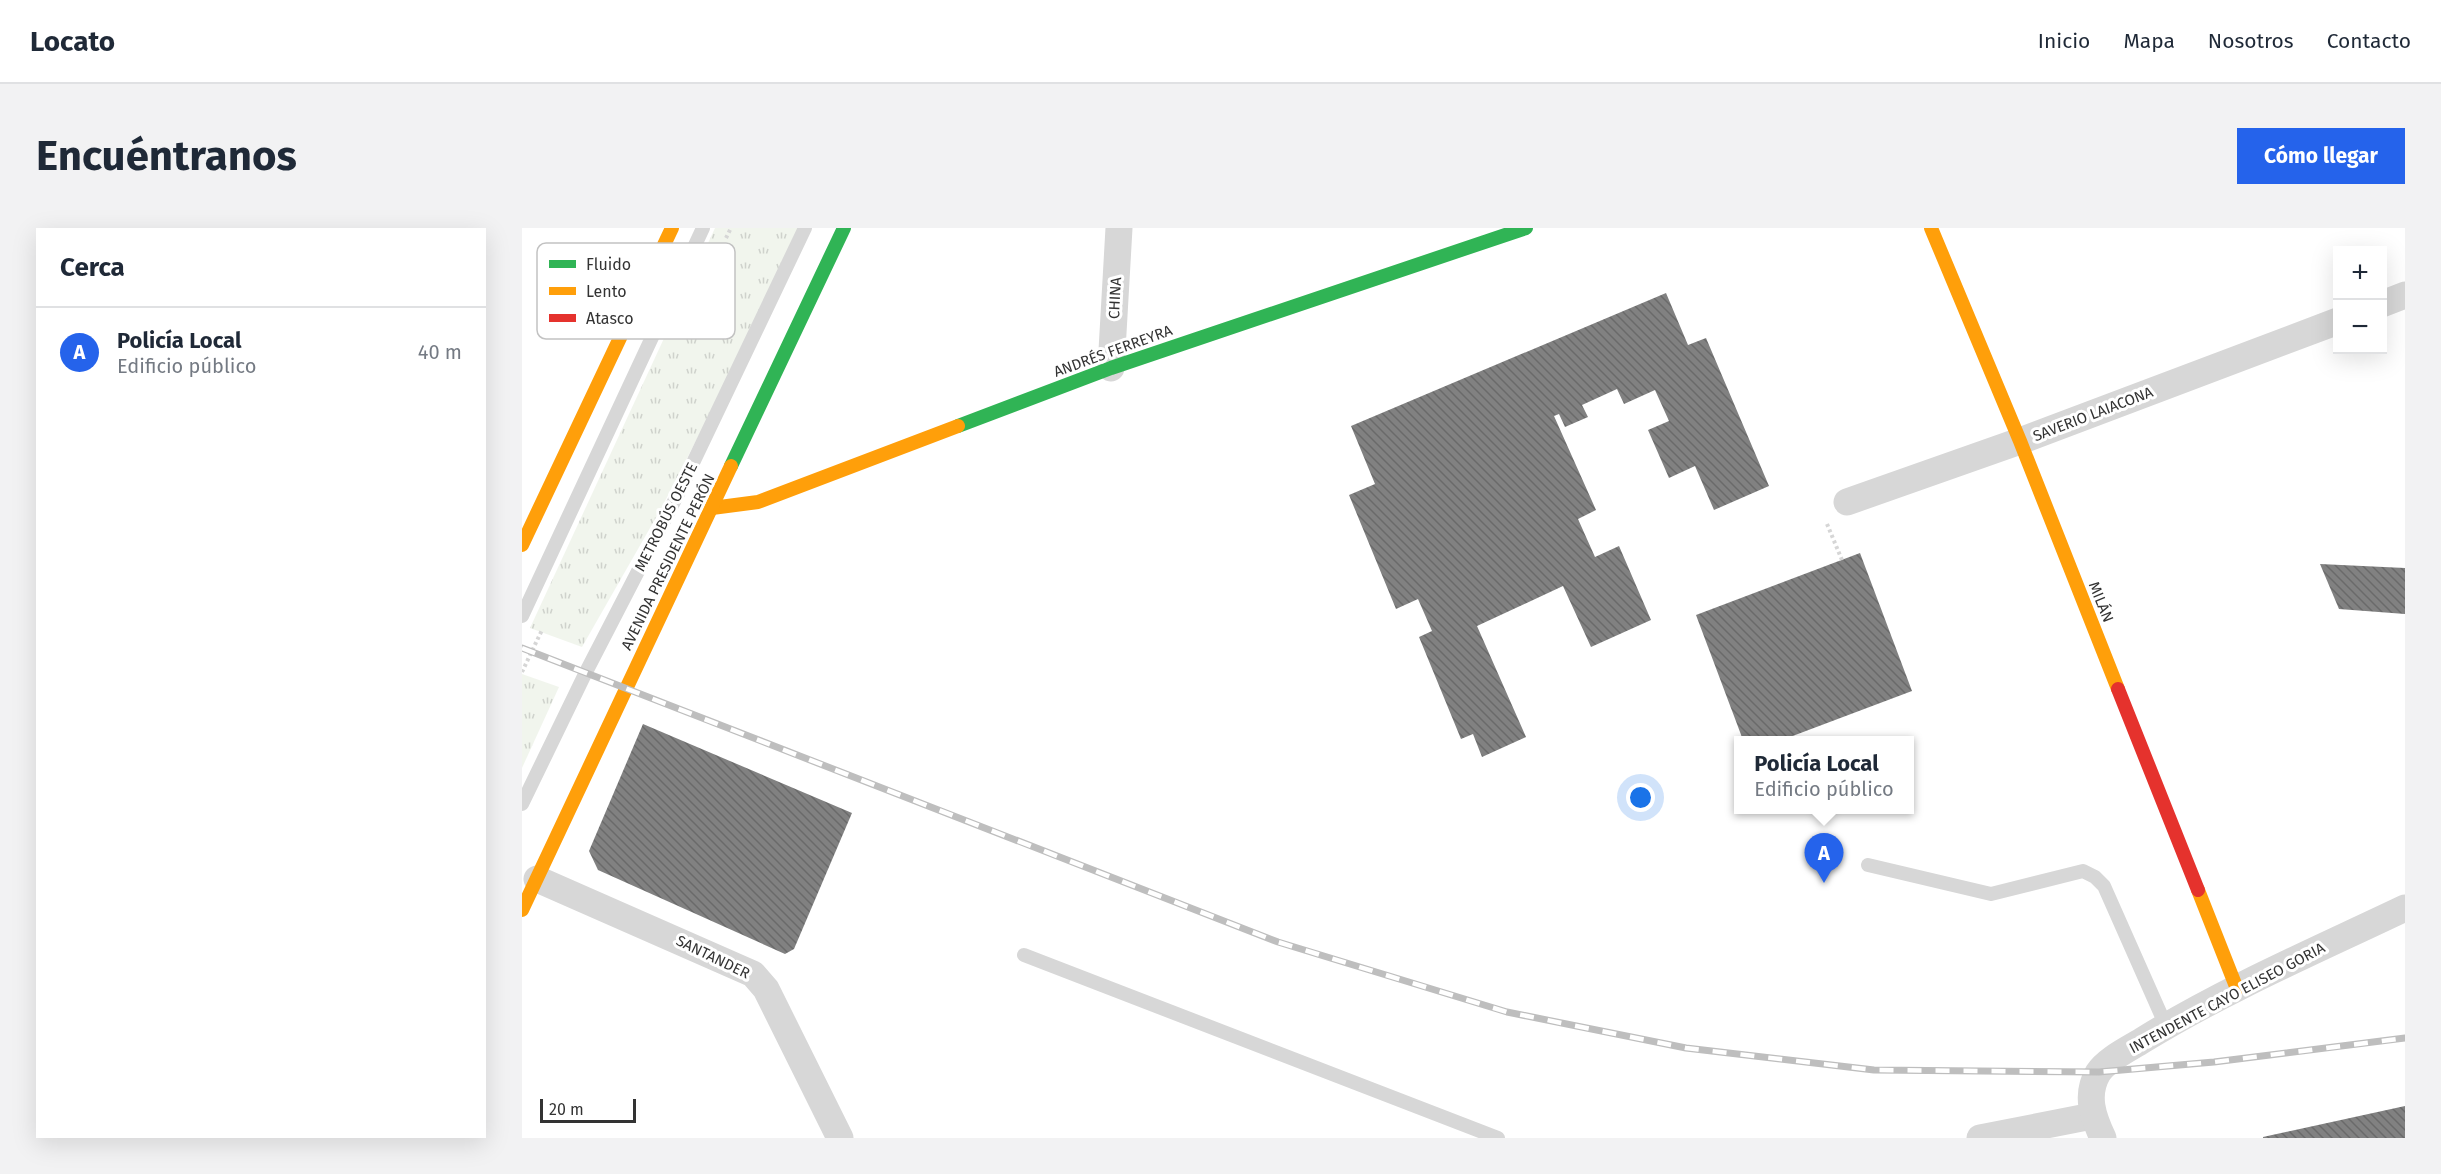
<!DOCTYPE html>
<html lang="es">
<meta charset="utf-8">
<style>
:root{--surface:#fff;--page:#f2f2f3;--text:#1f2937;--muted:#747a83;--line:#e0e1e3;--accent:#2563eb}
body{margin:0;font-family:"Fira Sans",sans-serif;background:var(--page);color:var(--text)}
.controls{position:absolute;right:18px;top:18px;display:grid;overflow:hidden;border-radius:0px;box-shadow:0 6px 24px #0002}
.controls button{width:54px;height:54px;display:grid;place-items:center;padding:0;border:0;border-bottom:2px solid var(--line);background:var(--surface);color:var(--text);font:30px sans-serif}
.scale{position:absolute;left:18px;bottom:15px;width:96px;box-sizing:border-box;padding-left:6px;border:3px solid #333;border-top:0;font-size:16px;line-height:21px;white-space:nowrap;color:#333;-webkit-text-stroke:4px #fff;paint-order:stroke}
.you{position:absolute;left:1119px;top:570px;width:21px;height:21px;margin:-15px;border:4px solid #fff;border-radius:50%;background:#1a73e8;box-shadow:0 0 0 9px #1a73e833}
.badge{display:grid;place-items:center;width:39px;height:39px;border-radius:50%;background:var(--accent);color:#fff;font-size:20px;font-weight:700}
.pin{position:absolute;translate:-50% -50px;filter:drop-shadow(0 2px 3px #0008)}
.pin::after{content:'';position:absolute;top:32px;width:21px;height:18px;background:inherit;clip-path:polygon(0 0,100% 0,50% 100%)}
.popup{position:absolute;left:1212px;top:508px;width:180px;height:78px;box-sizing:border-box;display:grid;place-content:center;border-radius:0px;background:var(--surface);filter:drop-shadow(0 2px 4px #0005);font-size:20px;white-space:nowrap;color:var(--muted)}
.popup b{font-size:22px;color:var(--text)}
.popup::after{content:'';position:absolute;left:50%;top:100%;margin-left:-12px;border:12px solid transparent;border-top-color:var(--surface)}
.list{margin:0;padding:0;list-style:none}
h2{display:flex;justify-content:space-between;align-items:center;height:78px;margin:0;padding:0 24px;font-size:26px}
h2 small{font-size:20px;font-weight:400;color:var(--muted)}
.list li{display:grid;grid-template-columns:39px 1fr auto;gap:18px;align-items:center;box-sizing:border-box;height:90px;padding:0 24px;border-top:2px solid var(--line)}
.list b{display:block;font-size:22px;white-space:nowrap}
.list p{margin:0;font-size:20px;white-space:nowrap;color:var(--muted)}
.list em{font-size:20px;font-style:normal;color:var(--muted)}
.map{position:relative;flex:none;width:1883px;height:910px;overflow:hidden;border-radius:0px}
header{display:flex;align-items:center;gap:36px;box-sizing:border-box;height:84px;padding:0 30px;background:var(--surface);border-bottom:2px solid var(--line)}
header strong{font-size:28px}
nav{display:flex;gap:33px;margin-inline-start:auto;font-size:21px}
.intro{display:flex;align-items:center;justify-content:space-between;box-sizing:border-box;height:144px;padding:0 36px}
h1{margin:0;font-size:42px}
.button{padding:15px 27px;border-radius:0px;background:var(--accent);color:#fff;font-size:21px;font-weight:700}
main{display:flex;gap:36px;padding:0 36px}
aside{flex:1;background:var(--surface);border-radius:0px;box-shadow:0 6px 24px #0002}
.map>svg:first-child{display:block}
.grass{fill:url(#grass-tufts)}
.building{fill:url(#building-back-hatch)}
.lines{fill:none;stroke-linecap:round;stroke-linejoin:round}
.path{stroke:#d6d6d6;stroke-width:4;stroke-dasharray:3 3;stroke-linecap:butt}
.lane{stroke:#d7d7d7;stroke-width:14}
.street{stroke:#d7d7d7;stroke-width:27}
.fast{stroke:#30b455;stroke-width:14}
.slow{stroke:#ff9f0a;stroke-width:14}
.jam{stroke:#e5322d;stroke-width:14}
.rail-casing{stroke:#bebebe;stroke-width:7}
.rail{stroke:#fff;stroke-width:4.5;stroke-dasharray:14;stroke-linecap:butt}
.labels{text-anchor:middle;stroke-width:6;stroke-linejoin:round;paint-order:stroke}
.street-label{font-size:15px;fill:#333;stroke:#fff}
.key{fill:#fff;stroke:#c2c2c2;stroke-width:1.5}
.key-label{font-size:16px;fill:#333}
</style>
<header>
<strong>Locato</strong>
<nav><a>Inicio</a><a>Mapa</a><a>Nosotros</a><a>Contacto</a></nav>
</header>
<div class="intro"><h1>Encuéntranos</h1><a class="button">Cómo llegar</a></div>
<main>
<aside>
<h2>Cerca<small></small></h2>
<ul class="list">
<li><span class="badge">A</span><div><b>Policía Local</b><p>Edificio público</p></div><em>40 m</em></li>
</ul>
</aside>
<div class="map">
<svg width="1883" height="910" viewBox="0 0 1883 910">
<defs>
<pattern id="grass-tufts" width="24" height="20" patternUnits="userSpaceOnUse" patternTransform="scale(1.5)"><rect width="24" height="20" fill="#f1f5ed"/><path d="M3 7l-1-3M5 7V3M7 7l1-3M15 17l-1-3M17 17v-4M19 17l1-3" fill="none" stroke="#cfd2cc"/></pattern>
<pattern id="building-back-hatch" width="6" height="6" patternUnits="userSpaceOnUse" patternTransform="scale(1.5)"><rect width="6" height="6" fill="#818181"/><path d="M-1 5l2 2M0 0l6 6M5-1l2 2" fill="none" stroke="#6a6a6a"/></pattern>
</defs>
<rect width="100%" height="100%" fill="#fff"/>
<g class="grass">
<polygon points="193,0 283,0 140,279 60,419 8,400"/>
<polygon points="0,446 37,459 0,540"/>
</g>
<g class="building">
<polygon points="1144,65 1166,117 1184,110 1247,258 1192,282 1173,238 1147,250 1126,202 1147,193 1133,162 1102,176 1095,161 1060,177 1066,189 1043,199 1037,186 1032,188 1074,282 1056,291 1073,329 1097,318 1129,392 1069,419 1041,358 955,398 1004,509 960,529 951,506 939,511 897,409 910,403 896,371 874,381 827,267 853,256 829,198"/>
<polygon points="1338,325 1390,463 1260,512 1221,512 1174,387"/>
<polygon points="1798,336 1883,340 1883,386 1817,381"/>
<polygon points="121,496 330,585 272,721 263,726 76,642 67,623"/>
<polygon points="1883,878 1883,910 1741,910 1741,909"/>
</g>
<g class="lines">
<g class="path">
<polyline points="204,10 209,0"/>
<polyline points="1305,296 1320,332"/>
<polyline points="0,444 20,402"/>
</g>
<g class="lane">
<polyline points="0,388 181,0"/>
<polyline points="0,576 64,444 158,262 283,0"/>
<polyline points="1346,637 1469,666 1561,643 1573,649 1582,658 1644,798"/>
<polyline points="502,727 976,910"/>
</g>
<g class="street">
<polyline points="1860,76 1883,67"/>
<polyline points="589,140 597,0"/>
<polyline points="1325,274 1498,213 1816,93"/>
<polyline points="15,651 231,746 244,761 318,910"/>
<polyline points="1458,910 1570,888"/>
<path d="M1581 910C1571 889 1563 867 1576 845 1585 831 1607 821 1621 812 1704 761 1795 722 1883 680"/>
</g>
<g class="fast">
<polyline points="436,198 589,140 1004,0"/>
<polyline points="209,238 322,0"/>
</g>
<g class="slow">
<polyline points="1409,0 1498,213 1596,461"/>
<polyline points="190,280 236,274 436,198"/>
<polyline points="0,317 150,0"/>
<polyline points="1676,662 1715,761"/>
<polyline points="0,682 209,238"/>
</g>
<polyline class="jam" points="1596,461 1676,662"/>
<g class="rail-casing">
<polyline id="rail" points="0,420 756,714 985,784 1164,820 1352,842 1577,844 1692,834 1883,810"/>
</g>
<use href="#rail" class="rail"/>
</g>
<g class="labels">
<g class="street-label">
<text transform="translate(593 70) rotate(-87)" y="5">CHINA</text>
<text transform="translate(591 123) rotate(-20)" y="5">ANDRÉS FERREYRA</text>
<text transform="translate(1571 186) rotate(-21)" y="5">SAVERIO LAIACONA</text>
<text transform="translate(144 289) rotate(-63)" y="5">METROBÚS OESTE</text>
<text transform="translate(146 334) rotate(-64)" y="5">AVENIDA PRESIDENTE PERÓN</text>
<text transform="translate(1579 374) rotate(68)" y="5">MILÁN</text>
<text transform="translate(191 729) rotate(26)" y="5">SANTANDER</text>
<text transform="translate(1705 770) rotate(-28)" y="5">INTENDENTE CAYO ELISEO GORIA</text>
</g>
</g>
<rect x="15" y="15" width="198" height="96" rx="9" class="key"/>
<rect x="27" y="32" width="27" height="8" fill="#30b455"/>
<rect x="27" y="59" width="27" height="8" fill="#ff9f0a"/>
<rect x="27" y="86" width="27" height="8" fill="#e5322d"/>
<g class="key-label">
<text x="64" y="42">Fluido</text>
<text x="64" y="69">Lento</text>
<text x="64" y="96">Atasco</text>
</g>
</svg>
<div class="controls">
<button>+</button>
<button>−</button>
</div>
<div class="scale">20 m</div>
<div class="you"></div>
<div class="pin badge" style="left:1302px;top:655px">A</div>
<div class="popup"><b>Policía Local</b>Edificio público</div>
</div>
</main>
